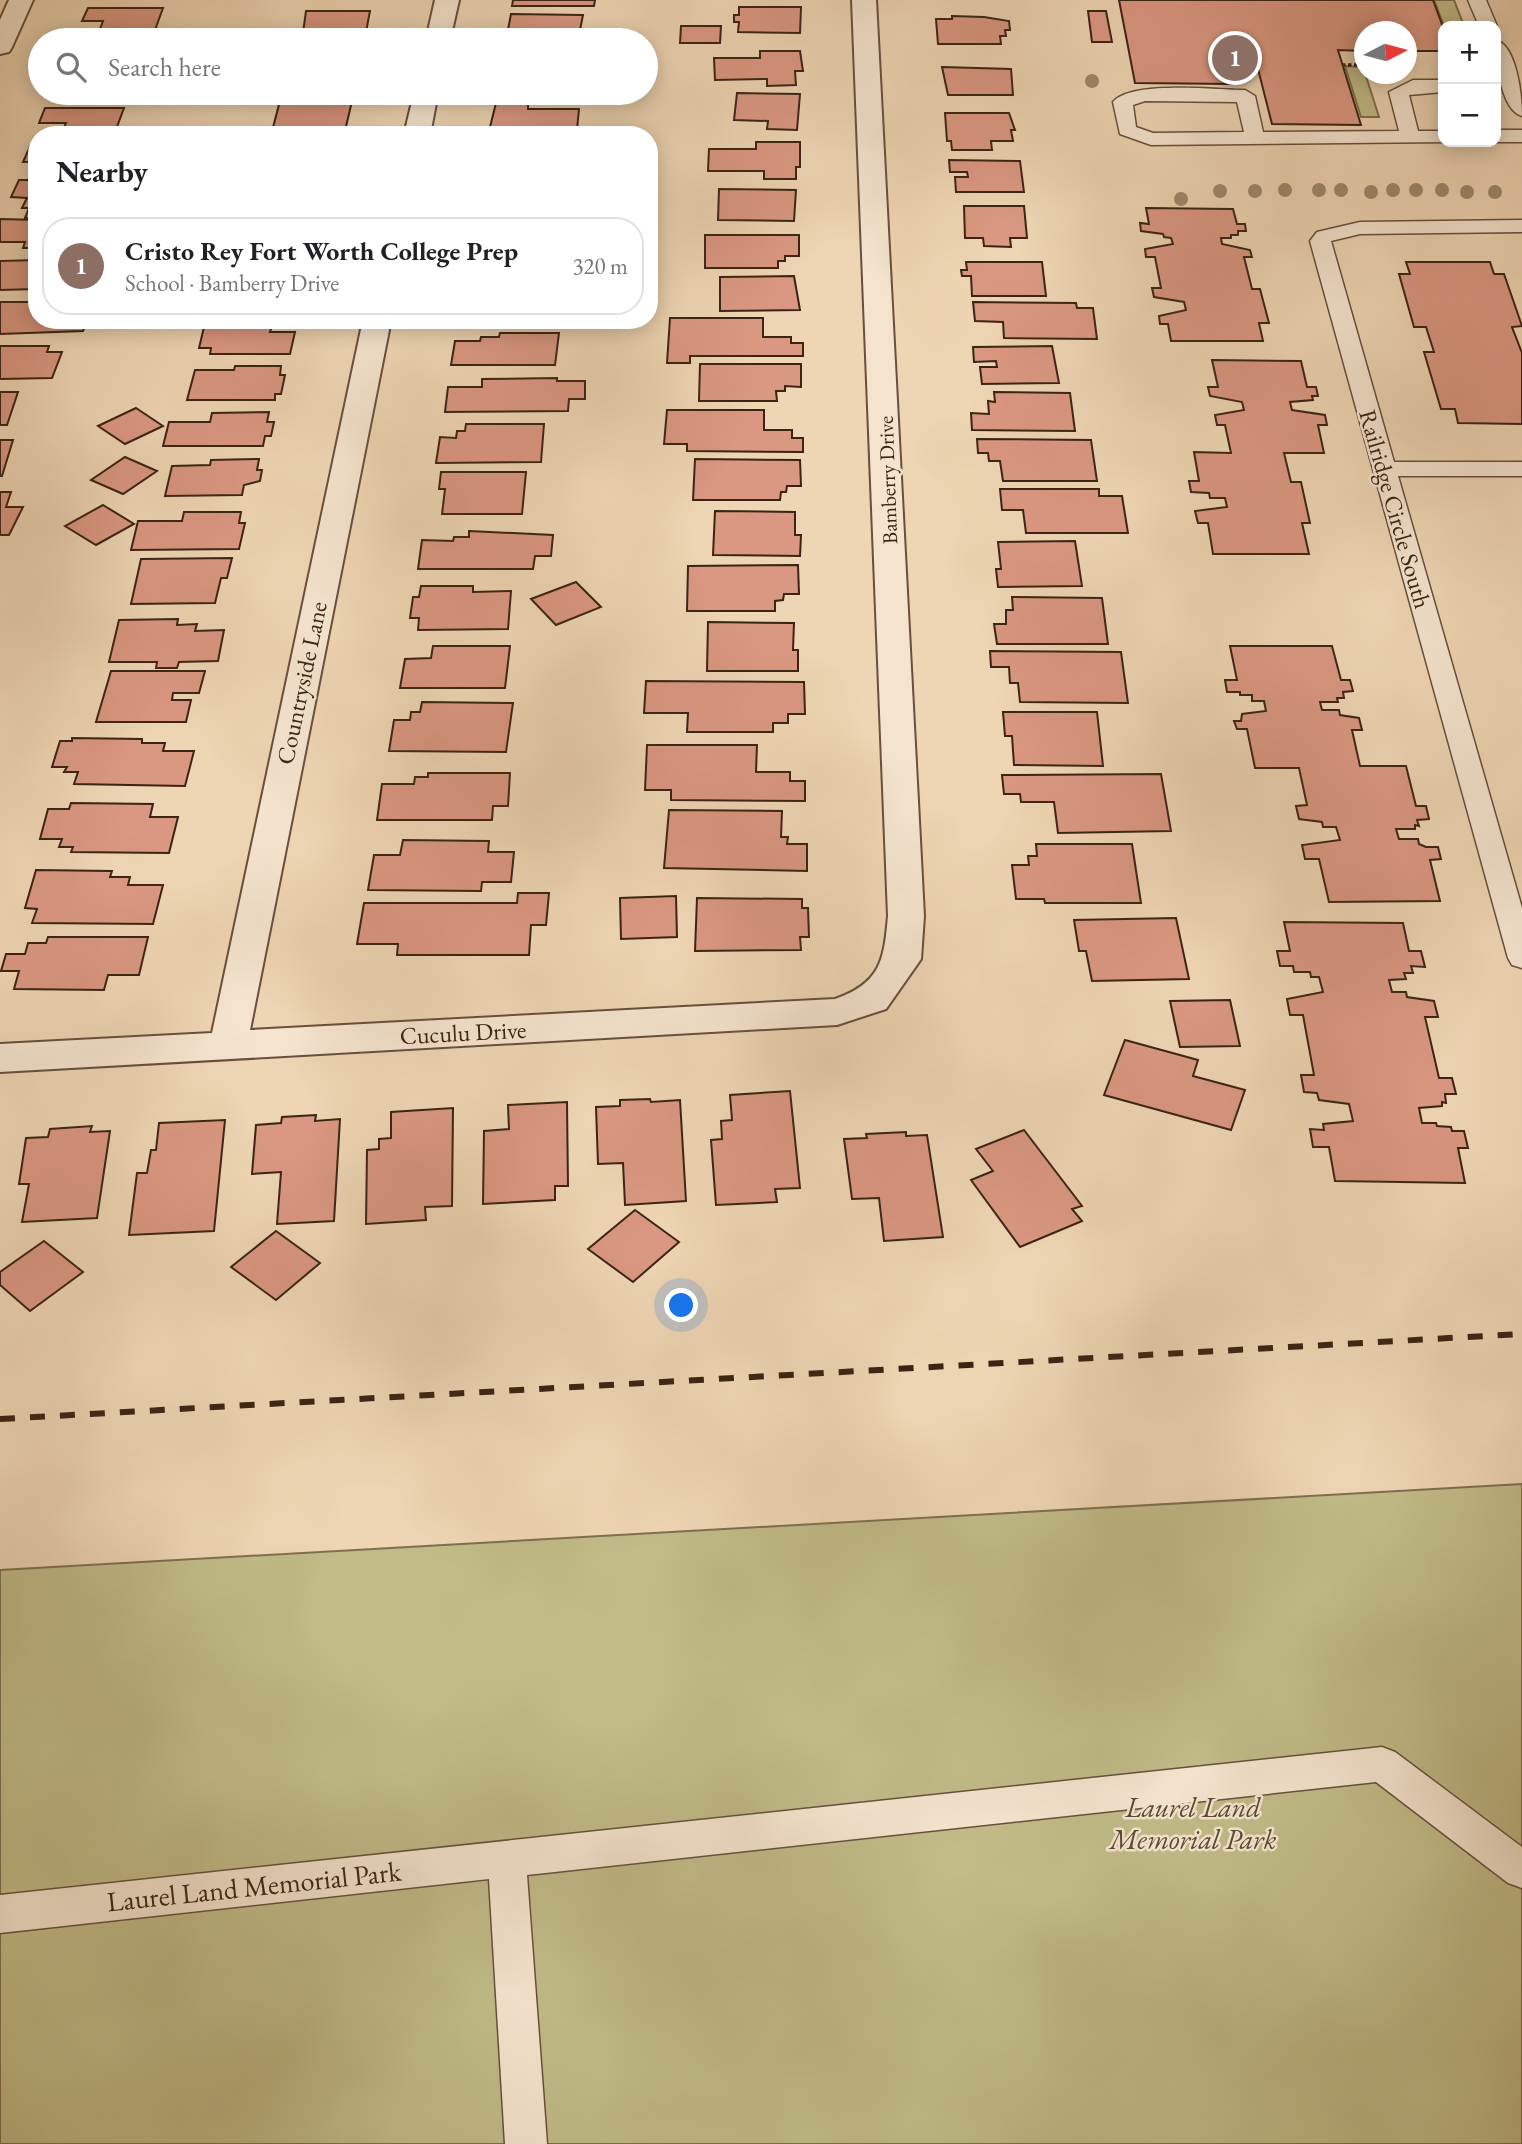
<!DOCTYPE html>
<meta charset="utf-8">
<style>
:root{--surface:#fff;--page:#f6f6f6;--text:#202124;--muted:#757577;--line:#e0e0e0;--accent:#1a73e8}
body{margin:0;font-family:"EB Garamond",serif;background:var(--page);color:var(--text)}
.controls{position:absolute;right:21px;top:21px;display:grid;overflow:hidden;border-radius:14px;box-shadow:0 4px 18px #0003}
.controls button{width:63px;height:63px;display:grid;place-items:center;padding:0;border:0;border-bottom:2px solid var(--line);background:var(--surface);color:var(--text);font:35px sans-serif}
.compass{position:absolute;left:1354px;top:21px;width:63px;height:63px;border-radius:50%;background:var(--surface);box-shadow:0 4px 18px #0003;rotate:84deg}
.you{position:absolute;left:682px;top:1306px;width:24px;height:24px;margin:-18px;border:5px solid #fff;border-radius:50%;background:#1a73e8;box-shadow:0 0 0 10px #1a73e833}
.badge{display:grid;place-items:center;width:46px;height:46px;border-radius:50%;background:var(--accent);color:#fff;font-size:23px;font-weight:700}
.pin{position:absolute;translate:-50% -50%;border:4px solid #fff;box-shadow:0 2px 7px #0006}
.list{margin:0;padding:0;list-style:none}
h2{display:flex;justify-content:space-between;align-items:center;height:91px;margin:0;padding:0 28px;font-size:30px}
h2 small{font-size:23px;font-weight:400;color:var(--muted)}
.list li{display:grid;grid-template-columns:46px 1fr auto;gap:21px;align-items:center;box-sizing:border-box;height:98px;margin:0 14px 14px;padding:0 14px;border:2px solid var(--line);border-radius:28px}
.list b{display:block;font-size:26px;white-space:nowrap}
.list p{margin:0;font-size:23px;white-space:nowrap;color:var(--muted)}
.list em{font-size:23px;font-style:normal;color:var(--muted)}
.icon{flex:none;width:38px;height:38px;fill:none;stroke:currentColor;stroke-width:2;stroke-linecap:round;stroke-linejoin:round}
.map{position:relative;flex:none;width:1522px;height:2144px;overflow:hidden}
.search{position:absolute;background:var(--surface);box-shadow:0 4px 18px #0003;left:28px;top:28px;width:630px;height:77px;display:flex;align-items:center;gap:18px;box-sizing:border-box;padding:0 24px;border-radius:38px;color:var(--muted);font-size:26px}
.panel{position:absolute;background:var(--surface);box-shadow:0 4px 18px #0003;left:28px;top:126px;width:630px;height:203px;border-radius:28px}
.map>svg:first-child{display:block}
.green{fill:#c0bb87;stroke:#7e704e;stroke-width:2}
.building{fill:#da9781;stroke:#3b2414;stroke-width:2}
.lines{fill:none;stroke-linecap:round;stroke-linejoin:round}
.service-casing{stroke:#68503c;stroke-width:3}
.minor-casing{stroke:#68503c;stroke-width:4}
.path{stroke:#3b2414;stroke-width:3.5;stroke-dasharray:3.5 2.5;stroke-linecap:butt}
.service{fill:#f4e4ce;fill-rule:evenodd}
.minor{fill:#f4e4ce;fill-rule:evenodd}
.rail{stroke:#3b2414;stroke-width:6;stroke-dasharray:15 15;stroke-linecap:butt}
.tree{fill:#9e896c}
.labels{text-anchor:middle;stroke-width:5;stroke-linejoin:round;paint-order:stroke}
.far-street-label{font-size:21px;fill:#3b2414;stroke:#f4e4ce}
.street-label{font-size:24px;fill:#3b2414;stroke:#f4e4ce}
.near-park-label{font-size:28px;font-style:italic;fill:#5c4a31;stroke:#f4e4ce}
.near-street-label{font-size:28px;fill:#3b2414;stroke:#f4e4ce}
</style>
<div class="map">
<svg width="1522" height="2144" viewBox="0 0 1522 2144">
<rect width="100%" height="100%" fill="#eed5b3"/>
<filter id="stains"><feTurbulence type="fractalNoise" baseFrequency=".00286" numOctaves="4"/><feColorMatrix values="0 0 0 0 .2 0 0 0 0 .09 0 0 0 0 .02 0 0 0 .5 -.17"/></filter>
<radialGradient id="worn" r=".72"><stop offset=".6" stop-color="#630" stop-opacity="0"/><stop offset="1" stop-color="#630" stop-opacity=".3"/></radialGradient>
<g class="green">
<polygon points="1434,0 1454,0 1464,26 1444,26"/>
<polygon points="1345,66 1363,67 1379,117 1361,117"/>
<polygon points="1522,1484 1522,2144 0,2144 0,1570"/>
</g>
<g class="building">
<polygon points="513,0 595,0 594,6 512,6"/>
<polygon points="1119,0 1433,0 1443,27 1443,51 1406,51 1406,32 1364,32 1364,51 1338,50 1361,125 1272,124 1258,69 1228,69 1232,84 1135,83"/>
<polygon points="739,7 801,7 800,33 738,32 739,22 734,22 734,15 739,15"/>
<polygon points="88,8 163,8 155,30 148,30 145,37 114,37 117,29 100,29 103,21 82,21"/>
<polygon points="306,11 370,11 366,32 356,32 356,36 341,36 340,40 302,40"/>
<polygon points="1088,11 1106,11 1112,42 1092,42"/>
<polygon points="511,14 583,15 578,40 506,40"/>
<polygon points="952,16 984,17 1009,21 1010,30 1005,30 1006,36 1000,36 1001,44 938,44 936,19 952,19"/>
<polygon points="681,26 721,26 720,43 680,43"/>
<polygon points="760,51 800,51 803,71 795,71 796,85 767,86 767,79 715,80 714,58 760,58"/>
<polygon points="942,67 1011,69 1013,95 948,95"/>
<polygon points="76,93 167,93 166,96 141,98 74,98"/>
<polygon points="737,93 800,94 797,130 767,129 768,121 734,120"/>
<polygon points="281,97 353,97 344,135 271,135"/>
<polygon points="496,103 528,103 528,109 579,109 577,130 531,130 531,135 488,135"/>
<polygon points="45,108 124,108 115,132 62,132 66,123 39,123"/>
<polygon points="945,113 1009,113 1015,130 1011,130 1013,141 991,141 992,150 952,150 951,141 947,141"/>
<polygon points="756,142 800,142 800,167 796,167 796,179 764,179 764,171 708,171 709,149 756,149"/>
<polygon points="31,144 37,144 37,162 23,162"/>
<polygon points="949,160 1020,161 1024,192 956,192 955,177 968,177 967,172 950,172"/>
<polygon points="19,180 37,180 37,218 25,218 29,208 22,208 27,198 11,197"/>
<polygon points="719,189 796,190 794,221 718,220"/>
<polygon points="964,206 1024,206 1027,238 1010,238 1011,247 984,246 983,238 965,238"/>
<polygon points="1146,208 1233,209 1237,224 1245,224 1246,231 1238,231 1238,235 1231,235 1231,238 1221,238 1222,244 1250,250 1252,257 1244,257 1252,289 1260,289 1269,323 1259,323 1263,341 1171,341 1168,324 1160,324 1159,316 1186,310 1184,302 1154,297 1152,288 1161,288 1155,257 1146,257 1145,249 1173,244 1171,238 1164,237 1163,234 1141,231 1140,223 1149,224"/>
<polygon points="0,219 37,220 37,248 23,248 25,242 0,242"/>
<polygon points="705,235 799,235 799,256 785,256 785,261 778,261 778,268 705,268"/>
<polygon points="37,260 37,289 0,290 0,261"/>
<polygon points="966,262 1042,262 1046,296 972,296 971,276 962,276 961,270 967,270"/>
<polygon points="1406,262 1490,262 1494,274 1504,274 1522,326 1512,327 1522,353 1522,424 1458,423 1455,409 1441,409 1424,352 1434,352 1426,327 1414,327 1399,274 1410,274"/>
<polygon points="794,276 800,310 720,311 720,277"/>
<polygon points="0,302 37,302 37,320 87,320 83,331 0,334"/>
<polygon points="973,302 1076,303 1077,308 1093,308 1097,339 1004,338 1003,322 975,321"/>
<polygon points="670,318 763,318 763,337 791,337 791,343 803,343 803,356 690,356 690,363 667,363"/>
<polygon points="205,323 273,323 270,332 295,332 290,354 210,354 211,348 199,348"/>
<polygon points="500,333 559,333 555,365 451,365 455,341 480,341 481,337 499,337"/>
<polygon points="0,346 49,346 47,352 62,352 52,378 0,379"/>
<polygon points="1052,346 1059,383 982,384 980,367 997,367 996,361 974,362 973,347"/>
<polygon points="1212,360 1301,361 1307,387 1316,387 1318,396 1312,396 1313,400 1290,402 1292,410 1325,415 1327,425 1318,425 1324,453 1284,453 1291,482 1301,482 1310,523 1302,523 1309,554 1213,554 1208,523 1198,523 1195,511 1227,507 1225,498 1210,498 1209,493 1191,492 1189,481 1199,481 1194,452 1231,453 1225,425 1217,425 1215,415 1244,410 1242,402 1210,396 1208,387 1218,387"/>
<polygon points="700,364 801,364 801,387 785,386 785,391 776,391 777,401 699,401"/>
<polygon points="235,366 281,366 280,375 285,375 281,394 275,394 275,400 187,400 195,370 234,370"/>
<polygon points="557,378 557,381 585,381 585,399 569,399 568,411 445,412 448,387 482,387 482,379"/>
<polygon points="0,392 18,392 7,425 0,425"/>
<polygon points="994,392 1070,393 1075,431 972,430 971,413 989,414 988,401 995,402"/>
<polygon points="136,408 163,426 125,444 98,426"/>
<polygon points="667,410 764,410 764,430 792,430 792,438 803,438 803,452 687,451 687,444 664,444"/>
<polygon points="269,412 267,422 274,422 271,436 265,436 263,446 163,446 169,422 210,422 212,413"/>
<polygon points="466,424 544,424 541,462 436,463 440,437 456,438 457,431 465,431"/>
<polygon points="977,439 1091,440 1097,481 1003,481 1000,461 989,461 988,453 978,453"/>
<polygon points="0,440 13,440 2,476 0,476"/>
<polygon points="125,457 157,471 123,494 91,480"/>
<polygon points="259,459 257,470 262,470 260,481 244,485 242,495 165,496 172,466 210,465 211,460"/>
<polygon points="695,459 800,460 801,486 787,486 786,492 781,492 780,500 693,500"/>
<polygon points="441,472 526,472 522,514 442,514 445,489 439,489"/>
<polygon points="1000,489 1099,489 1099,496 1122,496 1128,533 1026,533 1023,510 1002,510"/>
<polygon points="0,492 11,492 6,507 23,507 9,535 0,535"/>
<polygon points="103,505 134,524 96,545 65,526"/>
<polygon points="715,511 795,512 795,535 801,535 800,556 713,555"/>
<polygon points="184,512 241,512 239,523 245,523 239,549 131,550 138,521 182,521"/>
<polygon points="469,531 553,535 551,556 535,556 533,569 418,569 422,540 453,541 454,537 469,537"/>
<polygon points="1075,541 1082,586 998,587 996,569 1001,569 998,542"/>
<polygon points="232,558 227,578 221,578 215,603 131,604 141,559"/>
<polygon points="798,565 799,594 784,594 783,600 775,601 775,611 687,611 688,566"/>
<polygon points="576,582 601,607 556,625 531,599"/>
<polygon points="421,586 473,586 473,592 511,591 508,629 418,630 419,618 410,618 413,597 419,597"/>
<polygon points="1012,597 1102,598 1108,644 997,644 994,624 1006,624 1006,610 1013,610"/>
<polygon points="178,619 177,625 197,624 195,631 224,630 218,661 179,662 177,668 156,668 157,662 109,662 119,620"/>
<polygon points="708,622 794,623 793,650 798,650 798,671 707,671"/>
<polygon points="433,646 510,646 505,688 400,688 405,659 431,658"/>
<polygon points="1230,646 1332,646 1341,680 1350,680 1353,691 1343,692 1344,698 1337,698 1338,702 1320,702 1322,710 1339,710 1340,715 1359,718 1362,730 1352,730 1360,766 1406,766 1416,806 1426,806 1429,819 1417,820 1419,826 1415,825 1415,829 1396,829 1399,839 1418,839 1419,844 1426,847 1438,847 1441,859 1430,860 1440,901 1329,902 1319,859 1305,859 1302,845 1340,840 1336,827 1323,827 1322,822 1299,819 1296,806 1307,805 1299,768 1255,768 1247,729 1237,729 1234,721 1241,721 1242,714 1266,711 1264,701 1252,701 1252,695 1240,695 1240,692 1227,692 1225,680 1237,680"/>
<polygon points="990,651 1121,652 1128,703 1020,702 1018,683 1010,683 1009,667 991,667"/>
<polygon points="111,671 205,671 199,693 173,693 172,700 191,700 186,722 96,722"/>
<polygon points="646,681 804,682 805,714 788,714 788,723 773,723 773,732 687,732 688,713 644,713"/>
<polygon points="422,702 513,703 506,752 389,751 394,720 410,720 411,712 420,712"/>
<polygon points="1003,712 1097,712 1103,766 1014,765 1012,736 1005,736"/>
<polygon points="72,738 142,739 142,743 165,743 163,751 194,751 185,786 74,784 78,772 64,772 67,767 52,767 60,741 72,741"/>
<polygon points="647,745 757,745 756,772 790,772 790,781 805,781 805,801 671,800 671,790 645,790"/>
<polygon points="428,773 510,773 508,806 493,806 492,820 377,820 382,784 414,784 415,777 428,777"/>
<polygon points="1161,774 1171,831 1058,833 1054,802 1021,802 1020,794 1004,794 1002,775"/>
<polygon points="71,803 153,804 150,817 178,817 169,853 71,852 73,847 59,847 62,839 40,839 48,809 69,809"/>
<polygon points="669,810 782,811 781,837 788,837 787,844 807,844 807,871 664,868"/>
<polygon points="403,840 489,841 488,852 514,852 511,882 482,882 481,891 368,890 374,855 400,855"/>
<polygon points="1036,844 1132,844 1141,903 1045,903 1044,899 1016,899 1012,865 1029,865 1028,856 1037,856"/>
<polygon points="36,870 112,871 110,877 130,877 128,885 163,885 153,924 32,923 37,909 25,908"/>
<polygon points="518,893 549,893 546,925 531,925 529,955 397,955 398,944 357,944 364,903 517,903"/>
<polygon points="676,896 677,937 621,939 620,898"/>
<polygon points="697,898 802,899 802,908 808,908 809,937 800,937 801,950 695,951"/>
<polygon points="1176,918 1189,979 1092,981 1086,951 1079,951 1074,920"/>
<polygon points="1284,922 1403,923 1409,951 1421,951 1425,967 1411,966 1413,973 1404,973 1406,979 1389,980 1392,992 1406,992 1407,997 1434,1001 1438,1017 1425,1017 1439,1078 1452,1078 1456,1094 1445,1094 1446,1103 1442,1102 1442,1106 1419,1108 1422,1123 1436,1123 1437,1126 1451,1127 1452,1131 1464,1131 1468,1148 1458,1148 1465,1183 1335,1181 1329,1147 1313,1147 1310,1129 1324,1130 1323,1124 1353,1121 1349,1104 1319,1100 1317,1093 1304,1092 1301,1075 1314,1075 1303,1015 1290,1015 1287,999 1323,992 1319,977 1311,977 1310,972 1294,972 1293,966 1280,966 1277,951 1290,951"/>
<polygon points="48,937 148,937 139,975 108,975 104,990 14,989 19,971 1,971 6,954 25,954 28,943 46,943"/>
<polygon points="1230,1000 1240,1046 1180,1047 1170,1001"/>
<polygon points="1125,1040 1198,1060 1193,1076 1245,1090 1231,1130 1104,1095"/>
<polygon points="790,1091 800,1188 775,1189 777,1202 716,1205 711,1140 722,1139 721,1121 732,1120 730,1095"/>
<polygon points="650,1099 651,1102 680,1100 686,1201 625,1205 623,1163 598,1164 596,1107 620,1106 620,1100"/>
<polygon points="567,1102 568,1186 555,1186 555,1200 483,1204 484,1131 509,1129 508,1105"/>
<polygon points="453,1108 452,1206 425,1207 426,1220 366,1224 367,1150 379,1149 379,1139 391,1138 391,1112"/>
<polygon points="316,1115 315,1121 340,1119 334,1221 277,1224 281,1172 252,1174 256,1125 281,1123 282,1117"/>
<polygon points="225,1120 214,1231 129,1235 137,1173 147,1173 151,1150 156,1150 159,1123"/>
<polygon points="92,1126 90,1132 110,1131 97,1218 22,1222 29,1184 19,1184 26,1138 48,1137 50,1129"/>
<polygon points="1024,1130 1082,1206 1072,1209 1082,1221 1020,1247 971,1180 993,1171 976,1149"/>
<polygon points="906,1132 906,1136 927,1135 943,1237 884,1241 879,1198 852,1199 844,1139 867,1138 866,1134"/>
<polygon points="635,1210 679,1242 633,1282 588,1249"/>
<polygon points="276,1231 320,1263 276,1300 231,1267"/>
<polygon points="44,1241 83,1272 30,1311 0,1285 0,1272"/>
</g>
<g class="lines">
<g class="service-casing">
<g id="service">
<polygon points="1468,0 1486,0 1497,26 1496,28 1479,26"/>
<path d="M1496 40C1517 46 1522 97 1522 116 1501 111 1495 59 1496 40Z"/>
<path d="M1413 80H1443V92L1409 95 1418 131H1443V142H1448L1151 145 1120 134 1113 102C1131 80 1217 90 1245 90L1255 96 1263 132 1399 131 1389 92ZM1145 101 1237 102 1244 132 1153 133 1136 127 1133 105Z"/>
<polygon points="1496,130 1522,130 1522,142 1495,142"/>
<polygon points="1522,220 1522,232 1360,234 1331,241 1394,462 1522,462 1522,476 1398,476 1522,908 1522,968 1512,965 1508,958 1310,241 1317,232 1360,222"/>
<polygon points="1382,1747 1395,1752 1522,1847 1522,1888 1508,1883 1376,1782 527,1875 547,2144 505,2144 489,1879 0,1933 0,1895"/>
</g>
</g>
<g class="minor-casing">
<g id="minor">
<polygon points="9,0 33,0 12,47 9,52 0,54 0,20"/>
<polygon points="435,0 459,0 450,40 426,40"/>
<path d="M852 0H876L924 916 921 959 886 1009 837 1025 0 1072V1044L212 1033 363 320H391L250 1030 835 999C881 983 884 960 888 916Z"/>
<polygon points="414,93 438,93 430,135 404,135"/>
</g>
</g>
<polyline class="path" points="1342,65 1364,65"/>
<use href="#service" class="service"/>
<use href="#minor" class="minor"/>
<polyline class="rail" points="0,1419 1522,1334"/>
</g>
<g class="tree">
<circle cx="1092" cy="81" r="7"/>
<circle cx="1285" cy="190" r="7"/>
<circle cx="1319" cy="190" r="7"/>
<circle cx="1341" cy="190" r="7"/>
<circle cx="1393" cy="190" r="7"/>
<circle cx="1416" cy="190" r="7"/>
<circle cx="1442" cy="190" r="7"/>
<circle cx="1220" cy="191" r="7"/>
<circle cx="1255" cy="191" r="7"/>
<circle cx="1371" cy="192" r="7"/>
<circle cx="1467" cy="192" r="7"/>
<circle cx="1495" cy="192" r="7"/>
<circle cx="1181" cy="199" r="7"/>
</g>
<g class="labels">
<g class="far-street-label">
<text transform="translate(888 480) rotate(-92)" y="7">Bamberry Drive</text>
</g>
<g class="street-label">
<text transform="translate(1395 509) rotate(74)" y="8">Railridge Circle South</text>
<text transform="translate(302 683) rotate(-78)" y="8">Countryside Lane</text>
<text transform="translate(463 1033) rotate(-3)" y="8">Cuculu Drive</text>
</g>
<g class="near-park-label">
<text x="1193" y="1817">Laurel Land<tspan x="1193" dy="32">Memorial Park</tspan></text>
</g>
<g class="near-street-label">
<text transform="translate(254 1886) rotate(-6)" y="10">Laurel Land Memorial Park</text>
</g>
</g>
<rect width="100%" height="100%" filter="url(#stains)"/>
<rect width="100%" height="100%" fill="url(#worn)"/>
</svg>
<div class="controls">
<button>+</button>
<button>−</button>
</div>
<svg class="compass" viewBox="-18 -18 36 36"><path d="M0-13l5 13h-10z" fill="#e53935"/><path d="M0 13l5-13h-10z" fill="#757577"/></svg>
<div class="you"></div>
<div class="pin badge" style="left:1235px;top:58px;background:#8d6e63">1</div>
<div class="search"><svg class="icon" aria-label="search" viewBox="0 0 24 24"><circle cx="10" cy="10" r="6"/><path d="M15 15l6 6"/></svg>Search here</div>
<section class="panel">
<h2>Nearby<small></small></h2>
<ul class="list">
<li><span class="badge" style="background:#8d6e63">1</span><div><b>Cristo Rey Fort Worth College Prep</b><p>School · Bamberry Drive</p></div><em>320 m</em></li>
</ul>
</section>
</div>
